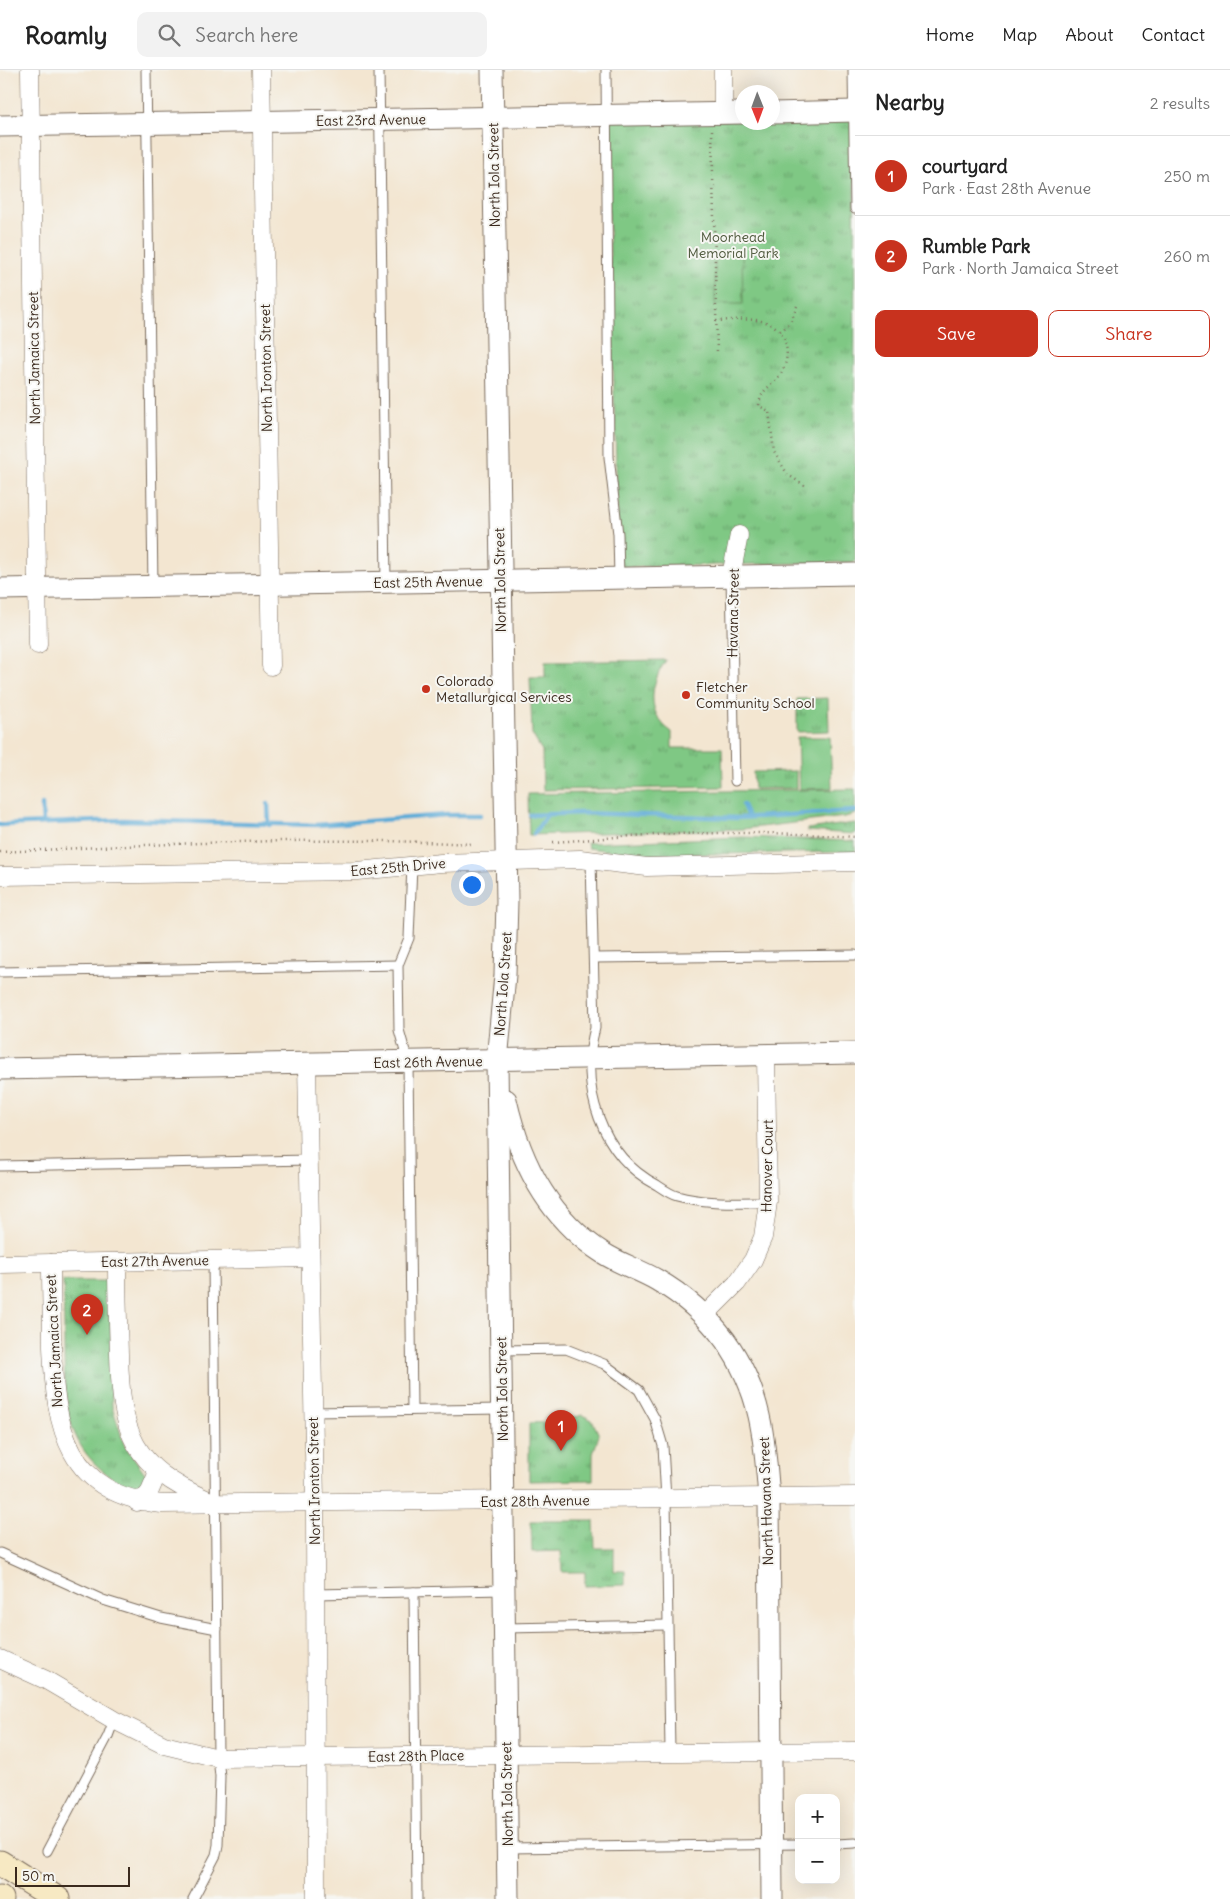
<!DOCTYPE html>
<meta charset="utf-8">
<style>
:root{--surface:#fff;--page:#f2f2f2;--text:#222;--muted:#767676;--line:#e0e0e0;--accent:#c8321e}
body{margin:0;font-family:Delius,sans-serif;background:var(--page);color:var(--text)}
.controls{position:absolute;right:15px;bottom:15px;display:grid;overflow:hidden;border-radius:10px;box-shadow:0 5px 20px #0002}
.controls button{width:45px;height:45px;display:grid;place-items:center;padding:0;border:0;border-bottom:1px solid var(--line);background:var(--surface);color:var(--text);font:25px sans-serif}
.compass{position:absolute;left:735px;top:15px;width:45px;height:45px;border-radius:50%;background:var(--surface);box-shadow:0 5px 20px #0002;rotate:179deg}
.scale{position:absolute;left:15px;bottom:12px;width:115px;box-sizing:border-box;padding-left:5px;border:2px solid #3b2a1e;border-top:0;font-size:14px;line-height:18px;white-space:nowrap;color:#3b2a1e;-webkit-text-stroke:4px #f6f6f2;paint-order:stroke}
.you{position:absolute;left:471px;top:814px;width:18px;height:18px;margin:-12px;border:4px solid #fff;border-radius:50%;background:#1a73e8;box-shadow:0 0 0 8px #1a73e833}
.badge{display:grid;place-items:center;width:32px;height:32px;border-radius:50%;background:var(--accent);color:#fff;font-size:16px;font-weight:700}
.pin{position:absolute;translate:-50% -41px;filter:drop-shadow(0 1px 2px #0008)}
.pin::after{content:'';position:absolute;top:26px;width:18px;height:15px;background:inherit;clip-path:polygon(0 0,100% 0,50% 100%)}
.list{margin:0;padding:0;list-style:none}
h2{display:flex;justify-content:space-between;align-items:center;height:65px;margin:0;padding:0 20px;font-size:21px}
h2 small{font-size:16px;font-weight:400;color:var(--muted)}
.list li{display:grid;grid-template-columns:32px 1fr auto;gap:15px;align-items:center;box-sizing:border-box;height:80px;padding:0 20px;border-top:1px solid var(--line)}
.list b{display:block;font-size:19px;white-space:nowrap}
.list p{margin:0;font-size:16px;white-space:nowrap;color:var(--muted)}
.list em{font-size:16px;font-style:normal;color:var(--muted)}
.actions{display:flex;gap:10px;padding:15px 20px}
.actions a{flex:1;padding:11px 0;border:1px solid var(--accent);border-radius:10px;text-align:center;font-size:18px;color:var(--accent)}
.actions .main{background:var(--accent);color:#fff}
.icon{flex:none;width:28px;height:28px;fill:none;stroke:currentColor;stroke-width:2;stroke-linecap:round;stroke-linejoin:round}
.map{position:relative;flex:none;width:855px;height:1829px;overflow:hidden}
header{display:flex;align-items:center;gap:30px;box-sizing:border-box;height:70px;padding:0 25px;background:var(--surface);border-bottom:1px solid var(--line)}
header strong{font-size:24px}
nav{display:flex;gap:28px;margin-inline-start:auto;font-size:18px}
.search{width:350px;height:45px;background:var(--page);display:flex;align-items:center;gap:12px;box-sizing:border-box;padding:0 18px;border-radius:10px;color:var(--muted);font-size:19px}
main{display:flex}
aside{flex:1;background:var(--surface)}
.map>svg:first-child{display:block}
.grass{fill:url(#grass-tufts);stroke:#5d7951}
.garden{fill:#7fc884;stroke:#5d7951}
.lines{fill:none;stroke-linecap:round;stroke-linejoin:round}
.stream{stroke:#5eacd7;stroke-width:4.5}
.service-casing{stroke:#7b6c5d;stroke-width:11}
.minor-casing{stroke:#7b6c5d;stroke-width:19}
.tertiary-casing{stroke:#7b6c5d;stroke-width:23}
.secondary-casing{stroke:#7b6c5d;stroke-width:27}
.path{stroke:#7b6c5d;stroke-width:2.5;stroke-dasharray:1 4;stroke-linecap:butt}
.service{stroke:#fff;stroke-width:9}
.minor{stroke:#fff;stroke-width:18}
.tertiary{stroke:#fff;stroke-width:21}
.secondary{stroke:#f7e9c3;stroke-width:25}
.poi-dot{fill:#c8321e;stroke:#f6f6f2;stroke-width:2}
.labels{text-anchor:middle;stroke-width:4;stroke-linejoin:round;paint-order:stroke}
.street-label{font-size:14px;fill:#3b2a1e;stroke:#f6f6f2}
.park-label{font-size:14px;fill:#4f593d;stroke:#f6f6f2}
.poi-label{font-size:14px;fill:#3b2a1e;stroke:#f6f6f2;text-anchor:start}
</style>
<header>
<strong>Roamly</strong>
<div class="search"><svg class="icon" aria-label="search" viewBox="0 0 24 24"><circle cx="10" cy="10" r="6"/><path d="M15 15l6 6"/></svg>Search here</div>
<nav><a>Home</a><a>Map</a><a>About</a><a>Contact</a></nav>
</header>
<main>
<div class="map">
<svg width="855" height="1829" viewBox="0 0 855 1829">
<defs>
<pattern id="grass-tufts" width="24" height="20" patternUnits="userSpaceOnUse" patternTransform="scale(1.25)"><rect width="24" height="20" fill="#7fc884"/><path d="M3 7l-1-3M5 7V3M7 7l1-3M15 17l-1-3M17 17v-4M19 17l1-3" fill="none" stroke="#69a36b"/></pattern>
</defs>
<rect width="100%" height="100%" fill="#f6f6f2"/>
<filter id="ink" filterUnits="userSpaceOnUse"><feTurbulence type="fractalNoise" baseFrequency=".02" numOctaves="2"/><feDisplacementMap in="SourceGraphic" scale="10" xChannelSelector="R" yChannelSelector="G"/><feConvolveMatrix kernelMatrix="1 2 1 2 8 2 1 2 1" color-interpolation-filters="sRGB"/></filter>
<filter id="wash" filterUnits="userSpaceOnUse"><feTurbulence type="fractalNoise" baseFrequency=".0096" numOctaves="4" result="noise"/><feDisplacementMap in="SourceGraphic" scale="20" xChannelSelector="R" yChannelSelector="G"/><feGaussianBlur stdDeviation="1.12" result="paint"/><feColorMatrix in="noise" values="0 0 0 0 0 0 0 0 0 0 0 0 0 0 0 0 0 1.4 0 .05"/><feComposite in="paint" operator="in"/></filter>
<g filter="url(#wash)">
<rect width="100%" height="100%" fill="#f3e6d1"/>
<g class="grass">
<polygon points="854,41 855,492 619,497 606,46 772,52"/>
<path d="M666 590C650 614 645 643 672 662V678H722L723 717 543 720 542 681 532 664 530 607H545V592Z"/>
<polygon points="828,628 829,661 797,662 797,629"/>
<polygon points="796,701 796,718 754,719 753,702"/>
<polygon points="855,719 855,744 845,747 743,759 529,765 528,724"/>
<polygon points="855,753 855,764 807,761 807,759"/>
<polygon points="743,767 855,771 855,782 640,785 588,778 587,773"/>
<path d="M63 1211H110L112 1336 124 1374 147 1406 141 1421C128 1420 117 1412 107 1404 65 1373 65 1331 64 1284 64 1260 64 1236 63 1211Z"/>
<polygon points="582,1345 592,1350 599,1365 593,1384 593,1410 529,1411 529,1353 560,1352"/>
<polygon points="531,1451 594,1451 595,1478 614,1478 614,1501 625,1501 625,1515 585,1516 585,1502 562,1502 561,1481 532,1482"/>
</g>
<g class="garden">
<polygon points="742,183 743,234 715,234 715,184"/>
<polygon points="797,667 830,667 832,718 799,719"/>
</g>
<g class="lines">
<g class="stream">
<polyline points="268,734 269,755"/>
<polyline points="42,735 43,752"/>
<polyline points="743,735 748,747"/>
<polyline points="530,745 580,743 738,748 855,741"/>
<polyline points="0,755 123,750 317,755 446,745 480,745"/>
<polyline points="534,764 548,743"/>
</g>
</g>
</g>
<g filter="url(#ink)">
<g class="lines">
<g class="service-casing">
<g id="service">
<polyline points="146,0 153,517"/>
<polyline points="379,0 386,512"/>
<polyline points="606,0 609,387 618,464 619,508"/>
<polyline points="853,0 855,139"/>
<polyline points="731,506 735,711"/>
<path d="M591 790 595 958C579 1017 601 1086 657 1115 663 1119 670 1124 677 1126 706 1134 739 1132 768 1132"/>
<polyline points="594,888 855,885"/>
<polyline points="0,902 398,895"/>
<polyline points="0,1096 309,1090"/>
<polyline points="502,1280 566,1279 604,1294 639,1320 655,1349 663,1376 666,1429 670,1682"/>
<polyline points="412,1340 408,992 399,960 398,895 409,868 412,795"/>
<polyline points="313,1342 501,1339"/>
<polyline points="0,1483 103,1530 161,1548 217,1559"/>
<polyline points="414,1522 417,1829"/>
<polyline points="316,1524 503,1520"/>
<polyline points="505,1558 667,1555"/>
<polyline points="836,1774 855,1773"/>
<polyline points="508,1778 799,1774"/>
<polyline points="47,1781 108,1666 114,1650"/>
<polyline points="193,1829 216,1785 218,1775 220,1706 218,1688 213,1190"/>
</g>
</g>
<g class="minor-casing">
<g id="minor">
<polyline points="30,0 38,575"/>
<polyline points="261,0 271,596"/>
<polyline points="723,0 723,44"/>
<polyline points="731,506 739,465"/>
<polyline points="0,806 357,801 441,793 580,789 647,797 855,792"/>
<polyline points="307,993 315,1433 316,1829"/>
<path d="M117 1192C117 1223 118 1253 119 1284 121 1363 132 1397 208 1430"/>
<path d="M51 1193C51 1221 52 1249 52 1277 55 1358 67 1425 162 1434L855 1426"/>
<polyline points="0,1194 310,1188"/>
<polyline points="704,1246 737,1213 753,1190 763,1167 768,1132 766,984"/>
<polyline points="137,1432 148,1425 158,1402"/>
<polyline points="0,1589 46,1610 114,1650 164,1675 218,1688 855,1681"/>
</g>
</g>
<g class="tertiary-casing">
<g id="tertiary">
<polyline points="492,0 507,831 505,905 497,991 508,1829"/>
<polyline points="772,43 855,41"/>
<polyline points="0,56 742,43"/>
<polyline points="0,519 855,504"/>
<polyline points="0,999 855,983"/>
<path d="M506 1030C520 1092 548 1148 603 1183 620 1194 640 1200 657 1210 683 1225 707 1246 725 1270 761 1320 765 1369 769 1429L772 1829"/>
</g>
</g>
<g class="secondary-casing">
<g id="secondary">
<polyline points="0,1793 57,1829"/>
<polyline points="0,1828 1,1829"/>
</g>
</g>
<g class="path">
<polyline points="712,60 717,283"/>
<path d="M716 251C740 250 779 242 786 275 788 285 786 296 780 305 771 317 760 320 759 336L769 341 774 382 788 405 806 416"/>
<path d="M780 261C791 255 793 246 797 236"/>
<path d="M553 772C587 770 619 766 653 765 720 762 787 762 855 767"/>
<path d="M0 782C158 774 315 766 473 774"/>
</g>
<use href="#service" class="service"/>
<use href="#minor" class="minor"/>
<use href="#tertiary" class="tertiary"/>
<use href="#secondary" class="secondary"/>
</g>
</g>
<g class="poi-dot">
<circle cx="426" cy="619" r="5"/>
<circle cx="686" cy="625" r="5"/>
</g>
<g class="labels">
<g class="street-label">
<text transform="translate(371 50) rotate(-1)" y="5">East 23rd Avenue</text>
<text transform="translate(494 105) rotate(-91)" y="5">North Iola Street</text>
<text transform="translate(34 288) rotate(-91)" y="5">North Jamaica Street</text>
<text transform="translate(266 298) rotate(-91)" y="5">North Ironton Street</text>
<text transform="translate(500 510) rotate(-91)" y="5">North Iola Street</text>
<text transform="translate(428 512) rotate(-1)" y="5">East 25th Avenue</text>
<text transform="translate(733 543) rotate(-89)" y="5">Havana Street</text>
<text transform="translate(398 797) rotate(-5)" y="5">East 25th Drive</text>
<text transform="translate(503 914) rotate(-86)" y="5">North Iola Street</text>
<text transform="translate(428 992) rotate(-1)" y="5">East 26th Avenue</text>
<text transform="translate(767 1096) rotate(-89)" y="5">Hanover Court</text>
<text transform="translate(155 1191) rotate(-1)" y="5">East 27th Avenue</text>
<text transform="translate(54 1271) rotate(-93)" y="5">North Jamaica Street</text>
<text transform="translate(502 1319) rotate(-91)" y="5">North Iola Street</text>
<text transform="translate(314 1411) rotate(-91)" y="5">North Ironton Street</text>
<text transform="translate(535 1431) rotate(-1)" y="5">East 28th Avenue</text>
<text transform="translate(766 1431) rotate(-92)" y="5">North Havana Street</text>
<text transform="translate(416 1686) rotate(-1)" y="5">East 28th Place</text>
<text transform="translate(507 1724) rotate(-91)" y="5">North Iola Street</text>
</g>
<g class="park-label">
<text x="733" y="172">Moorhead<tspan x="733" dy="16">Memorial Park</tspan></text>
</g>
<g class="poi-label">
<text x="436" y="616">Colorado<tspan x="436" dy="16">Metallurgical Services</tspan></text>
<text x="696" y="622">Fletcher<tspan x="696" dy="16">Community School</tspan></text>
</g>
</g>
</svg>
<div class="controls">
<button>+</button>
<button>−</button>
</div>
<svg class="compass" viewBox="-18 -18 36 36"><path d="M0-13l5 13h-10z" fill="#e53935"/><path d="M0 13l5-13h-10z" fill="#767676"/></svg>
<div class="scale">50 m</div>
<div class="you"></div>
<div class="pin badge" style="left:561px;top:1381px">1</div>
<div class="pin badge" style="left:87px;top:1265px">2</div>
</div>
<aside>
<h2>Nearby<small>2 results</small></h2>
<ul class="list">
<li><span class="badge">1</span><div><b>courtyard</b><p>Park · East 28th Avenue</p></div><em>250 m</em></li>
<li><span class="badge">2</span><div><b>Rumble Park</b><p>Park · North Jamaica Street</p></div><em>260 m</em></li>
</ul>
<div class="actions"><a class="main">Save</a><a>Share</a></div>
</aside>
</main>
